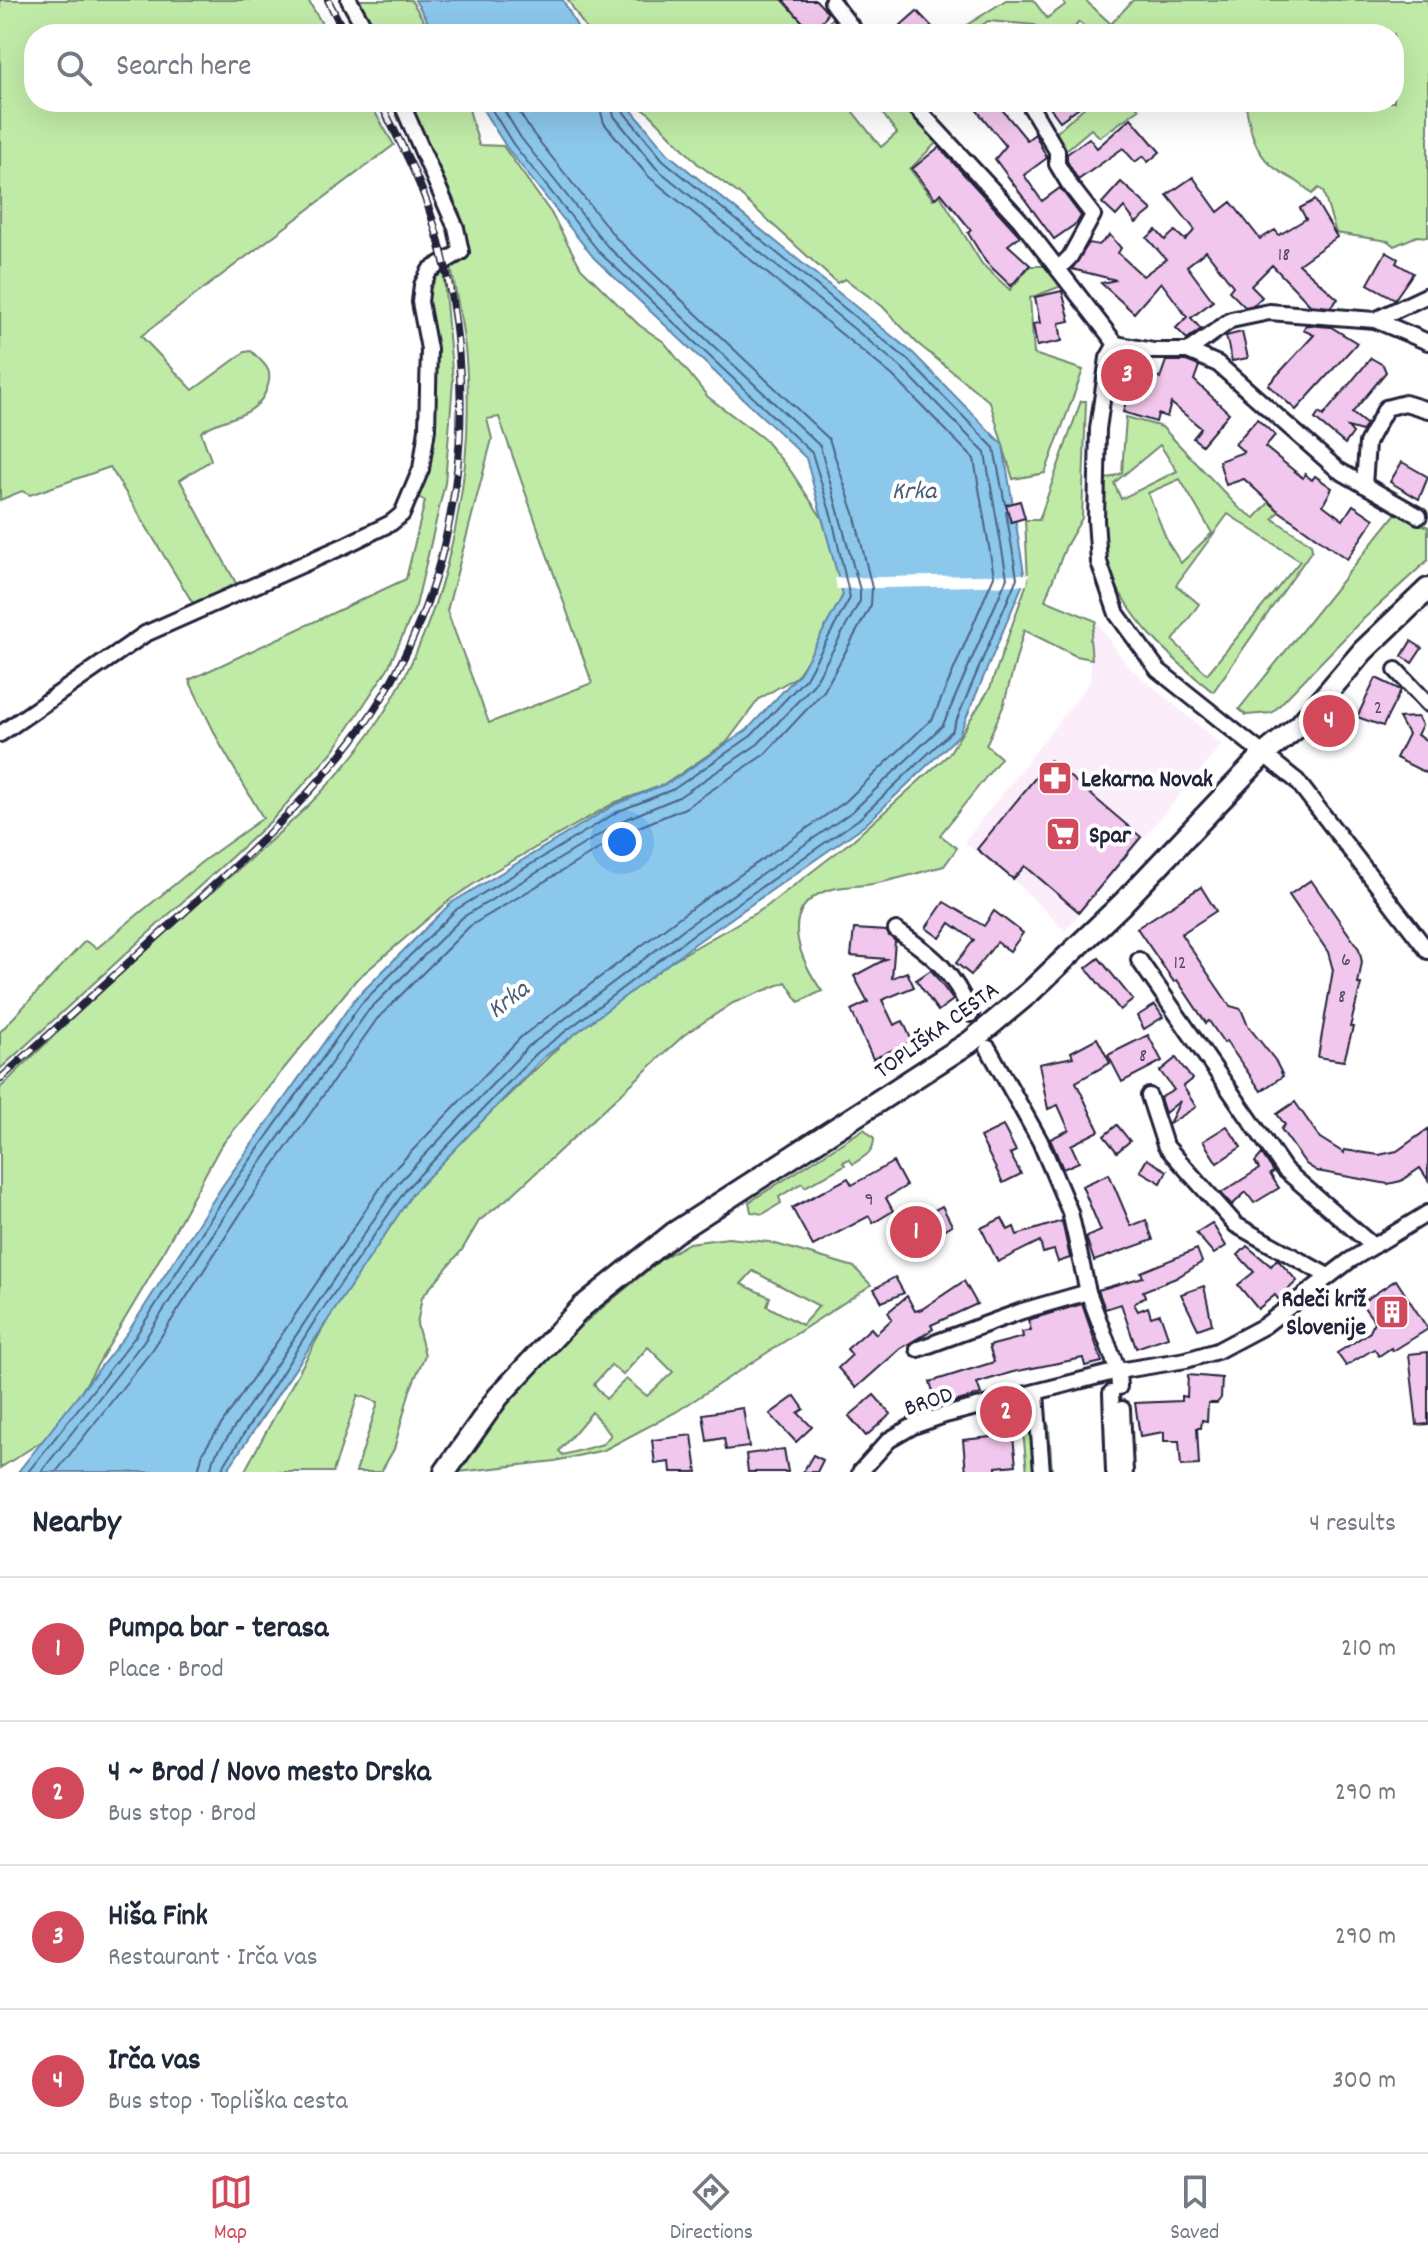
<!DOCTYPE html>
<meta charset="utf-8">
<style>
:root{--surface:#fff;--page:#f2f2f3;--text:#1f2937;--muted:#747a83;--line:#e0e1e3;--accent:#d1495b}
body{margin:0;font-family:Dekko,sans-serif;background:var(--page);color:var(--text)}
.you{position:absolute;left:622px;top:842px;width:28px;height:28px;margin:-20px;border:6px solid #fff;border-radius:50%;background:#1a73e8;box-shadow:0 0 0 12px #1a73e833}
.badge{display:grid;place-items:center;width:52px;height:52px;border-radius:50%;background:var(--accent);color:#fff;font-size:26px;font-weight:700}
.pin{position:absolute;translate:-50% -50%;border:4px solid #fff;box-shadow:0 2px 8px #0006}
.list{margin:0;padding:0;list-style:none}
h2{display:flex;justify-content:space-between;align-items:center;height:104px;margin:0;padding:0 32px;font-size:34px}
h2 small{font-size:26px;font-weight:400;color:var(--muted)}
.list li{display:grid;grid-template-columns:52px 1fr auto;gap:24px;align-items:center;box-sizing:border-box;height:144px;padding:0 32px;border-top:2px solid var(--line)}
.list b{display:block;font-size:30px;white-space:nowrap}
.list p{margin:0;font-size:26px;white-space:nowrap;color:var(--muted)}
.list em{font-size:26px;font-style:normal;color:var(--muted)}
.icon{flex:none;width:44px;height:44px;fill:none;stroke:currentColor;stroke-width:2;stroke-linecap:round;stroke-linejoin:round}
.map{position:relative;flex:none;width:1428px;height:1472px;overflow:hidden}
.search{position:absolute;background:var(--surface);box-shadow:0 8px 32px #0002;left:24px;right:24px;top:24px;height:88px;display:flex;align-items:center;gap:20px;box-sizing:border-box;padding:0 28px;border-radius:32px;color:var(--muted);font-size:30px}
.sheet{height:680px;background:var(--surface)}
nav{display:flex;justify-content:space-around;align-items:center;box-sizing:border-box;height:112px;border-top:2px solid var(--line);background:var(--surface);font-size:22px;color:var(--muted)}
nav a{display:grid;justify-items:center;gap:4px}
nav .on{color:var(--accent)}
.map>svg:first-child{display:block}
.built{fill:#fbeefa}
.green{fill:#c0eba7;stroke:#718671;stroke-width:2;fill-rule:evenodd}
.water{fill:#8cc7ec;stroke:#6285a5;stroke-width:2}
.pier{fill:#fff}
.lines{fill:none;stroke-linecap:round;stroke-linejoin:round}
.shore{stroke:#4c6482;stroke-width:2}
.building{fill:#f2c7ed;stroke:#22223b;stroke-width:2}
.minor-casing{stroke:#22223b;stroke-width:20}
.secondary-casing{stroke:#22223b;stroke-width:26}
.minor{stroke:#fff;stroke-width:14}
.secondary{stroke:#fff;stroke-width:20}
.rail-casing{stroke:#22223b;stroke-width:8}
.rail{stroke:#fff;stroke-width:5;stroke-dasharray:15;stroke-linecap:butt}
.labels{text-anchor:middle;stroke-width:8;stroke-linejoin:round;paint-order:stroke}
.number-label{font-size:20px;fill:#564b68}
.poi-label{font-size:24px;font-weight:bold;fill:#22223b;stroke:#fff;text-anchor:start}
.street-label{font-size:24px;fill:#22223b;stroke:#fff}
.water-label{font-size:26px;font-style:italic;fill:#475c79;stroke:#fff}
</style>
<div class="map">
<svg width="1428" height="1472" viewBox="0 0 1428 1472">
<rect width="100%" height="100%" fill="#fff"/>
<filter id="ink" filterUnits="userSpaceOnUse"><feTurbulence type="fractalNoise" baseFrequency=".0125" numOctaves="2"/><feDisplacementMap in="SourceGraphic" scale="16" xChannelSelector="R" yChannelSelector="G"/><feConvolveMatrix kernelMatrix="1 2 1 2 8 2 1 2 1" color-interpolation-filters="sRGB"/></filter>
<g filter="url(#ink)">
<polygon class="built" points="1096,621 1127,665 1222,745 1065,931 1013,879 964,842 1091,681 1090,639"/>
<g class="green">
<path d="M0 0H308L328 34H34V102H369L394 145 141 336 193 390 245 352 251 351C267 366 275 371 265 393 253 420 222 416 201 432L211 460 180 480 237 585 194 605 110 467 30 495 22 491 0 500Z"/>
<polygon points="357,0 411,0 432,34 376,34"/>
<polygon points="568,0 783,0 813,34 589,34"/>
<path d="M1006 0H1033L1047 18 1065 5 1063 0H1085L1111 24 1133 0H1428V237L1417 236 1394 246 1388 241 1336 233 1323 191 1319 188 1312 194C1297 177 1285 178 1271 165 1252 148 1250 126 1245 102H1394V34H1092L1079 22 1069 34H1044L1035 25 988 21 969 34H953Z"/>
<polygon points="836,16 849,31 814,34"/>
<path d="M408 102H467L479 145 503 146 551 213 581 268 639 325 664 342 708 397 764 439 790 470 822 518 844 592 827 632 796 677 759 699 727 742 664 785 616 802 489 874 451 899 356 980 220 1147 148 1280 58 1431 0 1468V1088C66 1023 135 960 204 899 262 848 327 796 371 732 441 633 473 497 467 376 466 340 458 303 451 268L467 255 460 213ZM499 417 592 683 489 723 447 611 492 439 487 419Z"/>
<polygon points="632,102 845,102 881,147 897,133 874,102 904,102 939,140 910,169 933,199 940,195 982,264 1010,290 1030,266 1047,266 1064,285 1030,298 1034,354 1083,370 1045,473 1013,479 990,402 917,343 882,306 845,279 837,283 739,194 698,164 650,114"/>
<polygon points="1090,102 1133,102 1139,109 1100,137 1091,129 1065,151 1055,134"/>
<polygon points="443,269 453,381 445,483 416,606 388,668 334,750 273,819 0,1069 0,1032 85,941 97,948 203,861 263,818 220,744 189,680 406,579 425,501 418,497 426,464 428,285"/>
<path d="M1081 401H1086L1082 518 1066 546 1045 600 1096 621 1090 639 1092 659 1076 656 1024 630 1003 707 986 745 1001 758 940 835 957 848 944 866C920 872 896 880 872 884 857 887 838 885 823 892 777 912 802 963 822 991L799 1002 786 982 733 1003 684 1035 512 1195 479 1221 462 1250 422 1297 417 1324 425 1355 410 1390 394 1449 381 1472H356L378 1402 358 1395 333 1472H244L350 1279 394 1211 440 1161 614 994 766 907 853 840 948 755 990 688 1028 580 1025 520H1039Z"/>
<path d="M1126 417 1162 427 1239 508 1255 518 1284 486 1295 491 1273 519 1311 544 1312 550 1213 692C1171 658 1126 618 1108 566 1099 541 1102 506 1104 480L1122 473ZM1160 445 1177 471 1121 499 1114 483ZM1180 479 1212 533 1181 563 1168 543 1148 493ZM1228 514 1300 561 1207 674 1173 641 1199 604 1176 585Z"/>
<polygon points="1397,512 1428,527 1428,560 1359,623 1272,713 1246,715 1239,709"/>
<path d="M864 1129 874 1138C874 1153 865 1156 853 1164L849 1159 843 1162 845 1165 805 1187 802 1183 779 1197 781 1203 763 1214 751 1212 749 1202Z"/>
<path d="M728 1238 769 1242 854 1267 871 1285 676 1412 604 1450 555 1461 459 1472 502 1410 566 1338 660 1260 689 1243ZM753 1271 819 1306 802 1325 767 1306 770 1297 741 1284ZM648 1347 673 1372 647 1396 626 1379 606 1399 594 1384 611 1365 623 1375ZM592 1412 611 1435 603 1444 563 1455 559 1451Z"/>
<polygon points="1035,1406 1049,1426 1052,1472 1027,1472 1021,1410"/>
</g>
<g class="water">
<polygon points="415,0 563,0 581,34 435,34"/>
<polygon points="478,102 625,102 668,154 914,354 1003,445 1025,579 959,735 865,825 696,943 543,1058 413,1193 226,1472 18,1472 128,1332 223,1185 354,1000 451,903 616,804 670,782 747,730 800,673 843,595 806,458 594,258 507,148"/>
</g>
<polygon class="pier" points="1029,574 1027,585 837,589 835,578"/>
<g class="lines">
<g class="shore">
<polyline points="620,102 622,110 663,160 908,360 994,448 1005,504"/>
<polyline points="28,1472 135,1337 229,1190 361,1004 457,909 619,811 674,789 751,736 806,678 850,598 832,518 812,453 600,253 513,144 487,102"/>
<polyline points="41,1472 143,1342 238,1195 368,1011 463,917 624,820 679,797 758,744 814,684 860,601 860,590 820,446 607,246 521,138 499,102"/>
<polyline points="56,1472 153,1349 248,1202 377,1019 470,926 629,831 685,808 765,754 824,691 871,605 872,588 854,513 829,439 616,238 531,131 513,102"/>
<polyline points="198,1472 203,1452 389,1175 521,1037 678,918 845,802 933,718 994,576 974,459 893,376 648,176 604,123 598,102"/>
<polyline points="210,1472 213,1459 399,1182 529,1046 685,928 853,811 943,725 1007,578 985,453 901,367 656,168 614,116 610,102"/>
<polyline points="220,1472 314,1322 407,1188 537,1053 691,936 859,819 952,731 1017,578 1006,512"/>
</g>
</g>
<g class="building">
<polygon points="783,0 816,0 827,12 826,17 814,28 808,28"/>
<polygon points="917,11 939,34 909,34 901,25"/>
<polygon points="970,102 996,102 1027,140 1035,134 1047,158 1024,175 1042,201 1060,188 1081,216 1077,223 1054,239 995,159 1006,146"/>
<polygon points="1046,102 1086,102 1060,121"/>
<polygon points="1131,118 1160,152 1148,162 1143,156 1135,162 1123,148 1078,180 1067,161 1067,154 1089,138 1097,148"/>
<polygon points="939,147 1020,236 1008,245 1030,265 1011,286 986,262 968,233 971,230 941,193 935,198 912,169"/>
<polygon points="1193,177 1218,212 1231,202 1260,239 1275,230 1279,235 1306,219 1300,208 1315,200 1337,237 1299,264 1338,299 1330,307 1310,305 1272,265 1251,286 1262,297 1254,305 1245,307 1229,291 1233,286 1206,251 1187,266 1213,301 1191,318 1201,329 1187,339 1176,328 1187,317 1161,282 1134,313 1101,283 1116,280 1072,269 1089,243 1099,245 1110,235 1121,248 1118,253 1143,276 1166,259 1147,238 1156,230 1165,240 1175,231 1185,240 1195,230 1167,195"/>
<polygon points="1121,182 1152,210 1136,223 1124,207 1116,216 1102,203"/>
<polygon points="1386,252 1398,259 1396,263 1413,273 1395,299 1368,284"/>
<polygon points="1062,291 1070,321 1059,323 1062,341 1037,346 1033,324 1040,323 1035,297"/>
<polygon points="1306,325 1331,327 1357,343 1296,410 1268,385 1314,335 1303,330"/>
<polygon points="1242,332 1248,358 1232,361 1226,336"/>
<polygon points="1371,358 1383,365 1386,372 1352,413 1366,424 1362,431 1348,427 1353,433 1345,444 1315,419 1319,413 1323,416"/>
<polygon points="1133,360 1160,378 1166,361 1186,361 1199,366 1194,380 1229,413 1202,445 1193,438 1201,428 1171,403 1167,417 1158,414 1156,422 1123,412 1126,402 1115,399 1117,374"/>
<polygon points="1257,419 1275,435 1265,447 1303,478 1305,474 1312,480 1315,476 1332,488 1323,505 1343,520 1353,505 1374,519 1347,559 1279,511 1244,479 1226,485 1219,461 1244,452 1235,444"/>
<polygon points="1402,462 1428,477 1419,499 1390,482"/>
<polygon points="1020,501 1025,518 1011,522 1006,505"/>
<polygon points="1411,641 1422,648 1412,663 1402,656"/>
<polygon points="1376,678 1401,690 1383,726 1357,717"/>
<polygon points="1418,717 1422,725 1417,735 1428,741 1428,774 1396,758 1408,734 1399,718"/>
<polygon points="1050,760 1141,837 1079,912 1025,866 1013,879 977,849"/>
<polygon points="1311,880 1359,949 1362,962 1358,984 1361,984 1350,1027 1353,1027 1344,1061 1318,1057 1333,970 1328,952 1289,895"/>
<polygon points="1201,887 1216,911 1181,934 1230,1006 1241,1009 1248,1026 1275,1060 1283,1076 1261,1091 1226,1041 1224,1043 1209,1021 1206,1023 1177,980 1174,982 1137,928"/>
<polygon points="944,902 984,926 994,911 1023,933 1010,951 997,942 971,975 956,963 974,940 950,923 940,938 926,928"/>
<polygon points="854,929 886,931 895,941 892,978 907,972 914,987 882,1000 894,1025 903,1021 912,1041 873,1059 851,1010 868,1002 854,976 886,959 851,956"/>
<polygon points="1099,958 1133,1000 1120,1010 1086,968"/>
<polygon points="931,970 953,1000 938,1011 916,980"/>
<polygon points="1155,1005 1163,1017 1144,1029 1137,1016"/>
<polygon points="1148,1035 1162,1061 1122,1082 1108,1055"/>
<polygon points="1097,1038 1110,1063 1076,1082 1099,1131 1071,1145 1079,1162 1063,1169 1050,1139 1069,1130 1058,1105 1048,1109 1039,1064 1073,1057 1071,1052"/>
<polygon points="1176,1058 1192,1079 1183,1086 1196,1107 1169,1124 1180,1101 1165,1113 1160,1098 1174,1090 1160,1071"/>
<polygon points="1295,1102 1320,1138 1344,1153 1344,1150 1379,1155 1397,1151 1428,1129 1428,1180 1420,1168 1401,1181 1388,1184 1317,1171 1306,1164 1281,1129 1285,1125 1277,1114"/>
<polygon points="1117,1125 1130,1141 1117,1152 1104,1136"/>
<polygon points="1003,1126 1016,1151 1010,1154 1021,1174 1003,1183 980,1137"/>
<polygon points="1227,1126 1241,1147 1217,1163 1203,1141"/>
<polygon points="1262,1154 1274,1172 1270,1174 1279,1188 1254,1203 1246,1192 1232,1205 1221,1193 1259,1169 1255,1162"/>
<polygon points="1147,1159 1167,1171 1161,1183 1140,1171"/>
<polygon points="893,1162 906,1186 886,1198 893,1211 873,1223 869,1216 813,1246 792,1208 848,1178 852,1185"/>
<polygon points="1109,1174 1131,1226 1146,1220 1153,1240 1094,1261 1086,1237 1101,1231 1082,1186"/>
<polygon points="942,1206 952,1225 912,1247 901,1228"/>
<polygon points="1002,1218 1008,1230 1014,1227 1017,1235 1062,1221 1070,1258 1058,1262 1054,1250 1043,1253 1040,1241 998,1262 981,1228"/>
<polygon points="1212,1223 1226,1246 1214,1254 1196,1233"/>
<polygon points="1247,1246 1271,1266 1277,1259 1297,1281 1278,1299 1275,1295 1258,1309 1238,1285 1254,1272 1238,1255"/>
<polygon points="1197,1249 1202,1262 1176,1278 1143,1291 1145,1297 1134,1304 1138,1311 1148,1307 1151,1317 1160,1314 1168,1337 1136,1348 1121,1304 1105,1309 1098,1290 1143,1277 1141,1272"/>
<polygon points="895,1277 904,1293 882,1302 874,1289"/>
<polygon points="1396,1280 1428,1329 1393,1351 1391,1348 1379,1356 1374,1349 1346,1366 1337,1353 1370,1332 1374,1321 1361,1303"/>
<polygon points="964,1281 977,1304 931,1325 933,1329 900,1349 856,1388 838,1368 852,1355 847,1349 871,1328 876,1334 892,1319 888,1312 907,1296 915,1311 922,1309"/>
<polygon points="1204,1286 1212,1324 1198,1329 1181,1294"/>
<polygon points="1082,1304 1102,1362 1085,1366 1083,1358 1013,1372 977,1383 981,1394 938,1407 930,1382 994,1362 989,1346 1023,1337 1022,1332 1031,1330 1028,1320"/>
<polygon points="1428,1352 1428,1424 1417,1425 1409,1354"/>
<polygon points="1188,1375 1222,1378 1221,1398 1217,1403 1208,1403 1207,1421 1202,1420 1201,1428 1197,1428 1199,1465 1181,1466 1179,1441 1164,1441 1164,1432 1140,1436 1135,1403 1181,1401 1181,1396 1187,1397"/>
<polygon points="874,1395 891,1414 866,1436 849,1416"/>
<polygon points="795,1396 804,1409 798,1413 812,1427 796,1442 770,1414"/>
<polygon points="743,1408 749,1447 726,1450 724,1438 707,1441 703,1414"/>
<polygon points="1012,1428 1016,1465 996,1467 996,1472 966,1472 963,1440 991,1437 991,1430"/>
<polygon points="692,1435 697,1472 671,1472 670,1462 655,1464 652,1440"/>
<polygon points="784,1449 788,1472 748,1472 746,1454"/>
<polygon points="813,1455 823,1460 817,1472 803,1472"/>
</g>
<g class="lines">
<g class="minor-casing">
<g id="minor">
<polyline points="349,0 368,34"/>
<polyline points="832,2 857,34"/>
<polyline points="911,102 1020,220 1116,344 1153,351 1188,351 1218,364 1338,470 1419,516"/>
<polyline points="1028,102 1057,151 1057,164 1069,184 1093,215 1070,257 1058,269"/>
<polyline points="1375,320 1428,342"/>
<polyline points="1116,344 1108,358 1098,429 1096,520 1099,562 1117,614 1158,670 1297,781 1428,951"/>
<polyline points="1188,351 1231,320 1269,312 1375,320 1428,295"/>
<polyline points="1364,485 1367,443 1386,408 1405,403 1428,410"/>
<polyline points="1396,670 1428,704"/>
<polyline points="0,734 145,634 344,546 391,523 402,514 421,469 427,429 429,349 420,302 422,285 430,270 461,252 456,228 401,102"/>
<path d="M896 930C933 955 953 971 971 1014"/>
<polyline points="1139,960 1285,1170 1373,1246"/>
<polyline points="988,1048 1040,1141 1070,1212 1088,1292 1118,1371 1119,1387"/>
<polyline points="1149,1096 1165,1145 1236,1225 1328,1276"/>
<polyline points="918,1349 1022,1311 1088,1292"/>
<polyline points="1111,1393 1114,1472"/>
<polyline points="1036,1394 1042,1472"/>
<polyline points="1122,1409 1125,1472"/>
<polyline points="860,1472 889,1440 913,1426 945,1415 1118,1371 1186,1360 1217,1351 1264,1326 1349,1261 1428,1213"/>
</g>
</g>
<g class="secondary-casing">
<polyline id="secondary" points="445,1472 498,1397 582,1307 674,1233 970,1042 1030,992 1122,904 1262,756 1300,725 1363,651 1428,589"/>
</g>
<use href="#minor" class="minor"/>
<use href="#secondary" class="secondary"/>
<g class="rail-casing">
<g id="rail">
<polyline points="328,0 345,34"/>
<path d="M0 1079C60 1025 119 971 179 917 241 861 301 807 352 741 464 596 487 390 432 218 419 177 399 140 380 102"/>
</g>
</g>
<use href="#rail" class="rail"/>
</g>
</g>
<defs>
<g id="pharmacy-square" transform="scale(1.8)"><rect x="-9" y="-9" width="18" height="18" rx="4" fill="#d1495b" stroke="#fff"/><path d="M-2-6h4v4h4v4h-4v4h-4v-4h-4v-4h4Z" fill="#fff"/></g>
<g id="supermarket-square" transform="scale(1.8)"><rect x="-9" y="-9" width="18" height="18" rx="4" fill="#d1495b" stroke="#fff"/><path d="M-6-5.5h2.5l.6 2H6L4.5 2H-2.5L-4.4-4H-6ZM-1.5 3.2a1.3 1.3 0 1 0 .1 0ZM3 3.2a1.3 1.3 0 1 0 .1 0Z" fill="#fff"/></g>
<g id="building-square" transform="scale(1.8)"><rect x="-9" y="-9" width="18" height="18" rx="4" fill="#d1495b" stroke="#fff"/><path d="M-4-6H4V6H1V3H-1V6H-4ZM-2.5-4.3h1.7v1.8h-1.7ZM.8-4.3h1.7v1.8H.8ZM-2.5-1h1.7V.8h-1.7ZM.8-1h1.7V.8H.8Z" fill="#fff"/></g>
</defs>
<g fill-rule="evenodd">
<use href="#pharmacy-square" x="1055" y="778"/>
<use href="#supermarket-square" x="1063" y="834"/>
<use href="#building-square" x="1392" y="1312"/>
</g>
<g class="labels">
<g class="number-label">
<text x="1284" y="260">18</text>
<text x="1378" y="713">2</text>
<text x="1346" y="965">6</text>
<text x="1180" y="968">12</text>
<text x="1342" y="1002">8</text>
<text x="1143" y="1061">8</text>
<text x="869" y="1205">9</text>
</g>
<g class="poi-label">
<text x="1081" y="786">Lekarna Novak</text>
<text x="1089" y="842">Spar</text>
<text x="1366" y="1306" text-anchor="end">Rdeči križ<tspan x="1366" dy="28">Slovenije</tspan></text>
</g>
<g class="street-label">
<text transform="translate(936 1029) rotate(-36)" y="8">TOPLIŠKA CESTA</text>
<text transform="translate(928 1400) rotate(-19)" y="8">BROD</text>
</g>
<g class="water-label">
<text x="914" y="498">Krka</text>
<text transform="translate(507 998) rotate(-38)" y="9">Krka</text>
</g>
</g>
</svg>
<div class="you"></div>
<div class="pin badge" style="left:916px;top:1232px">1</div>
<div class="pin badge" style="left:1006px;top:1412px">2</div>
<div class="pin badge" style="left:1127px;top:375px">3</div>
<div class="pin badge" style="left:1329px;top:721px">4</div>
<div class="search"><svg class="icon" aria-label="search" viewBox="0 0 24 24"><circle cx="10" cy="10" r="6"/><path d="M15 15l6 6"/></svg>Search here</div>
</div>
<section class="sheet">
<h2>Nearby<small>4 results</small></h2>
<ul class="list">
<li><span class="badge">1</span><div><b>Pumpa bar - terasa</b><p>Place · Brod</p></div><em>210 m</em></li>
<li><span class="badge">2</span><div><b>4 ~ Brod / Novo mesto Drska</b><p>Bus stop · Brod</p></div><em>290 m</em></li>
<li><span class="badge">3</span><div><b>Hiša Fink</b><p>Restaurant · Irča vas</p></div><em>290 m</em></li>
<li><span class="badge">4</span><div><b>Irča vas</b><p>Bus stop · Topliška cesta</p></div><em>300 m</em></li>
</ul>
</section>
<nav>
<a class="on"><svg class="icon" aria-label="map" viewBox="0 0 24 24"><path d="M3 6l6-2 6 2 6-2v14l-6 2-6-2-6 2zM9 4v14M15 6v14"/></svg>Map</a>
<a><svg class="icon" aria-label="directions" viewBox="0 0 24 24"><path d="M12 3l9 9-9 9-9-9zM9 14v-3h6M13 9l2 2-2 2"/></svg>Directions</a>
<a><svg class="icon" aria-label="saved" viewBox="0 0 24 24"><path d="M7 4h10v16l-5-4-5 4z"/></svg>Saved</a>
</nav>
